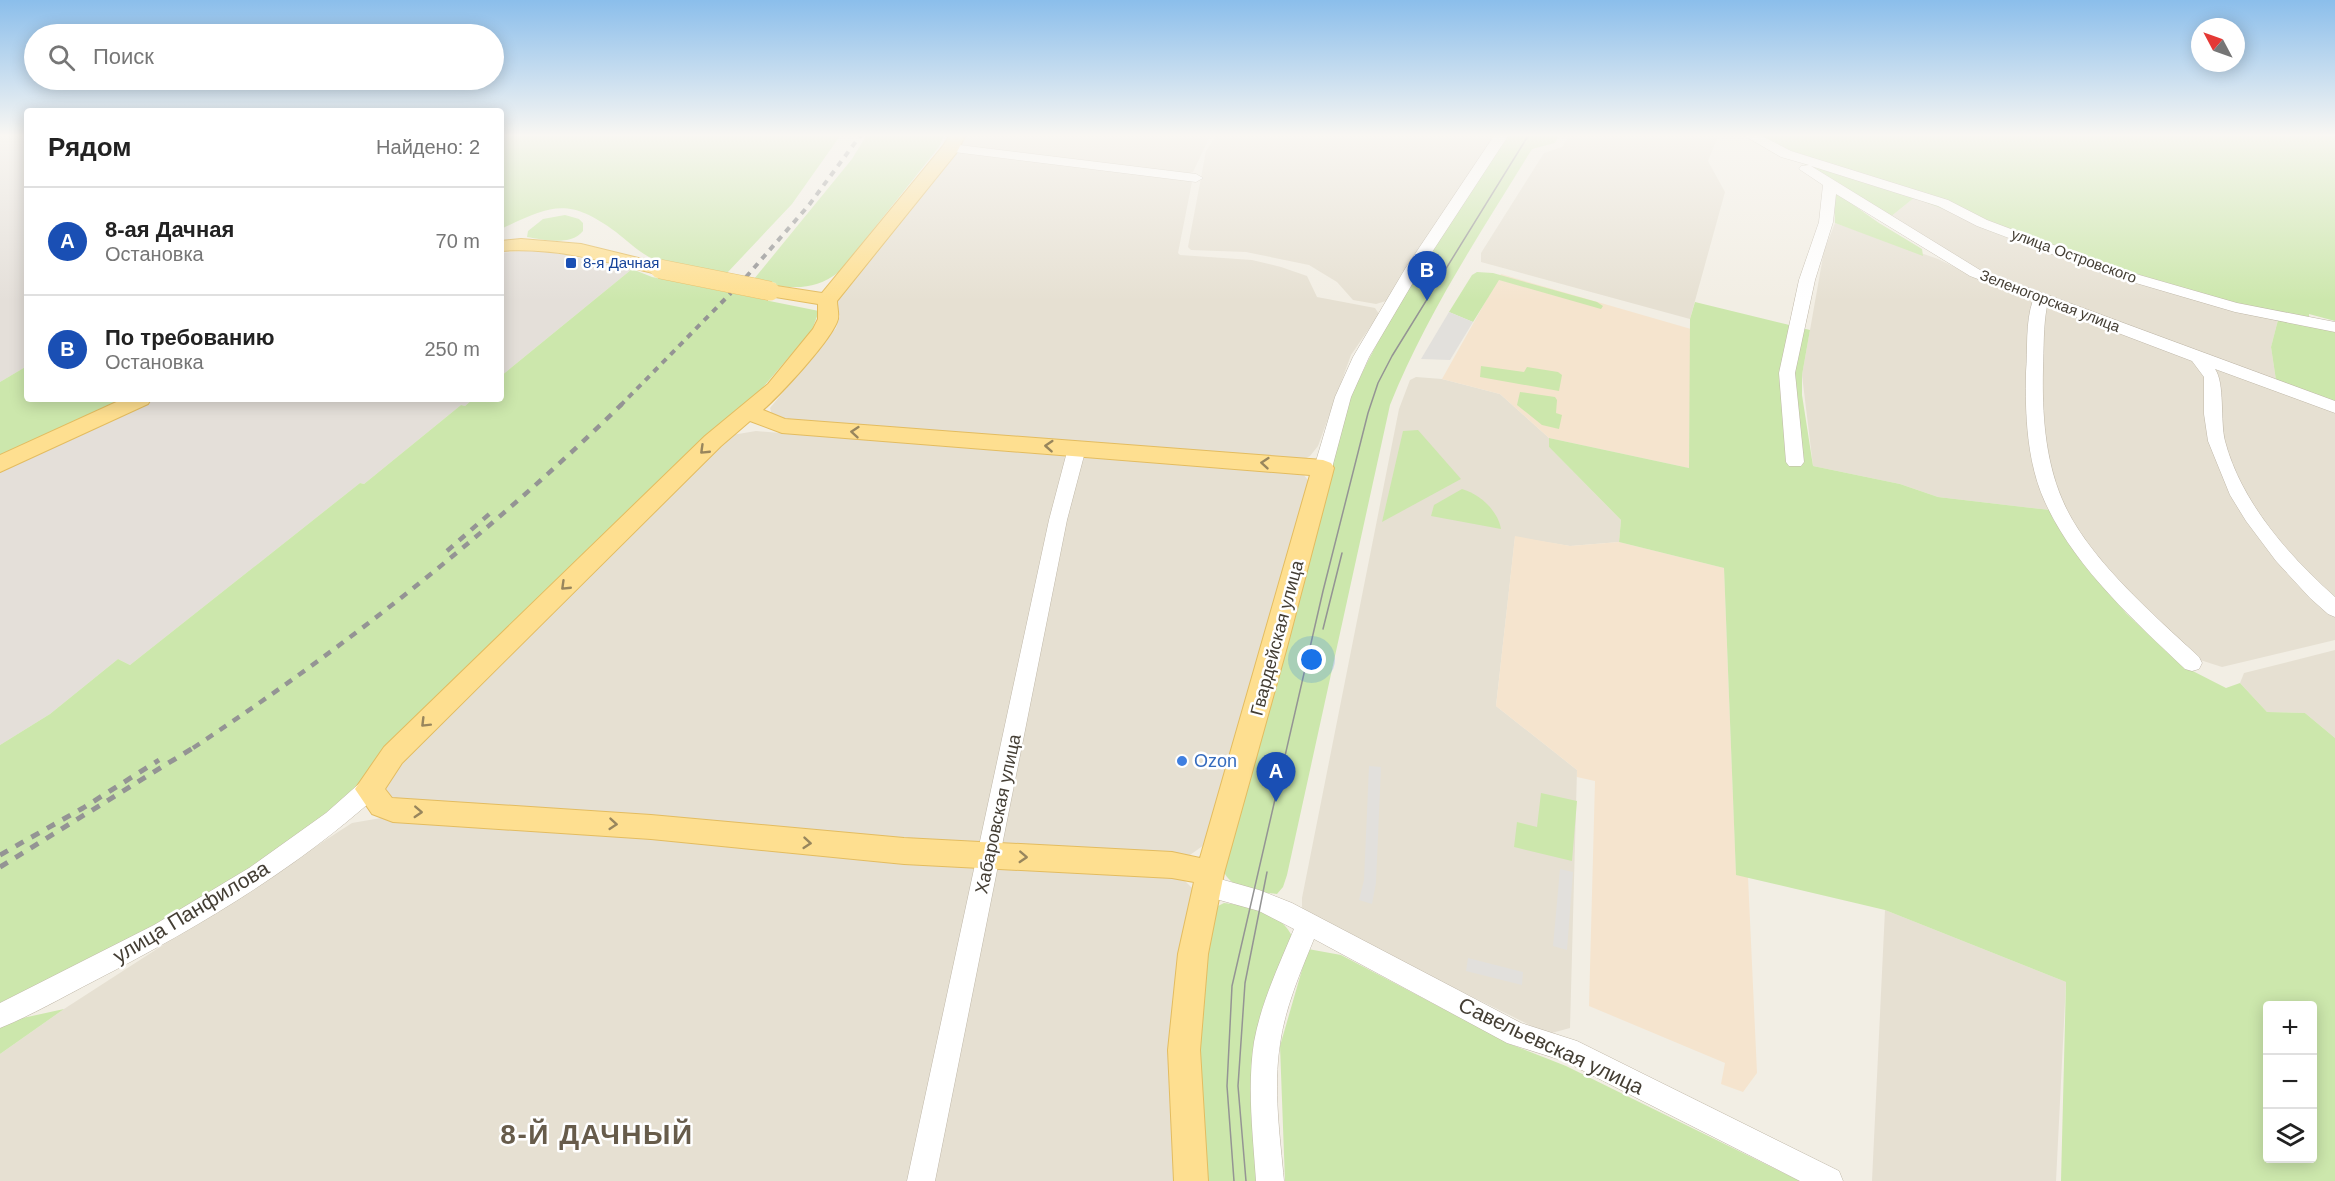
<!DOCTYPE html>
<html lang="ru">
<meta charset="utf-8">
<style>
:root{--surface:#fff;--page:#f2f2f2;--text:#222;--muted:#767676;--line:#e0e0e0;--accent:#fa3612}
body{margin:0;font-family:Arial,sans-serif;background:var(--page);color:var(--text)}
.controls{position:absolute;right:18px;bottom:18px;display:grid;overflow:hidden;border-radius:6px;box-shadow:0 3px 15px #0003}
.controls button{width:54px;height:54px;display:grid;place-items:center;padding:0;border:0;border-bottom:2px solid var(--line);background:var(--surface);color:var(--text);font:30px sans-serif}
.compass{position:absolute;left:2191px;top:18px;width:54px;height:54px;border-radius:50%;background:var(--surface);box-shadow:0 3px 15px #0003;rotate:311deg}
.you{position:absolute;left:1312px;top:660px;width:21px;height:21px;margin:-15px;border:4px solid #fff;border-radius:50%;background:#1a73e8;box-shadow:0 0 0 9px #1a73e833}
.badge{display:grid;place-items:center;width:39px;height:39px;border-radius:50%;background:var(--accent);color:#fff;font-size:20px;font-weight:700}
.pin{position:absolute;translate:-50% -50px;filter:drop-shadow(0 2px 3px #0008)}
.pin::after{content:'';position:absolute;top:32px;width:21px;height:18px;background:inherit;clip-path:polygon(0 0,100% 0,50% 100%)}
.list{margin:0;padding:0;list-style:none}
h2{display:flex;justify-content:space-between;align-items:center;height:78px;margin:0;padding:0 24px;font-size:26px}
h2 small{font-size:20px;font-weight:400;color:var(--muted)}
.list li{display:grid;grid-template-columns:39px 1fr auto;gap:18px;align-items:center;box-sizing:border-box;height:108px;padding:0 24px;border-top:2px solid var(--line)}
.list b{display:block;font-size:22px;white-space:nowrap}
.list p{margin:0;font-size:20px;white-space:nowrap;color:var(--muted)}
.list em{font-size:20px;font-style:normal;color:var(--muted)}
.icon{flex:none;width:33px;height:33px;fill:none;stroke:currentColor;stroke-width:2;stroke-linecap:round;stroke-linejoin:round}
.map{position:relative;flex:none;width:2335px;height:1181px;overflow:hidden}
.search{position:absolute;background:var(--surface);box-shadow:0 3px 15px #0003;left:24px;top:24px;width:480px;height:66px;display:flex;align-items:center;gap:15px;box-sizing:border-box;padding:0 21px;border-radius:33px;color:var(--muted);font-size:22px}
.panel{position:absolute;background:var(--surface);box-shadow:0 3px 15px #0003;left:24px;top:108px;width:480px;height:294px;border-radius:6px}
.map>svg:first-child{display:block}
.residential{fill:#e6e0d2}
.commercial{fill:#f5e4ce}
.industrial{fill:#e4dfd9}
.green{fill:#cce7ac;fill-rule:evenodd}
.parking{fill:#e2e0dc}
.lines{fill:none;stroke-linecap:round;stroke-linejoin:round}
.minor-casing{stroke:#c0b8a9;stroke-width:1}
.major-casing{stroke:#e3bc60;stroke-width:2}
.minor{fill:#fff;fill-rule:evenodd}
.major{fill:#fedf90;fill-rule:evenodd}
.tram{stroke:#949494;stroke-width:1.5}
.rail-far2{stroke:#949494;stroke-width:4;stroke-dasharray:6 6;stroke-linecap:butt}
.rail-far1{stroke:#949494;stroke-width:4.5;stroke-dasharray:8 8;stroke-linecap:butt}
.rail{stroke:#949494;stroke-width:5;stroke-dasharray:9 9;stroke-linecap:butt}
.major-bridge-casing{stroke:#e3bc60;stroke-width:20;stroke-linecap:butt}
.major-bridge{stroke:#fedf90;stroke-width:19}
.oneway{stroke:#98865d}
.transit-dot{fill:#1a4fb4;stroke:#fff;stroke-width:2}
.shop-dot{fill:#3f7fe0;stroke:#fff;stroke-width:2}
.labels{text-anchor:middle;stroke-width:5;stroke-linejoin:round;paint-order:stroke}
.far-street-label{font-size:15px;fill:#443e34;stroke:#fff}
.far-transit-label{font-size:15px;fill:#164399;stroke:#fff;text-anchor:start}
.street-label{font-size:18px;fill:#443e34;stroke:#fff}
.shop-label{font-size:18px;fill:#366cbe;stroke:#fff;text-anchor:start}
.near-street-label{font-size:21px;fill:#443e34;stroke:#fff}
.near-district-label{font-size:28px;font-weight:bold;letter-spacing:1.5px;fill:#675c4b;stroke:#fff}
</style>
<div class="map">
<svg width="2335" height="1181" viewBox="0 0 2335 1181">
<rect width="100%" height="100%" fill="#f2eee4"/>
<g class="residential">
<polygon points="964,136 1210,136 1193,172 1186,175 960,145"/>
<polygon points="1216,136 1493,136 1386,301 1376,304 1353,300 1337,282 1309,265 1246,252 1191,250 1188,247 1206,151"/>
<polygon points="1569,136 1718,136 1708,161 1725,192 1690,319 1481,262 1481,253 1544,153 1562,147"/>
<polygon points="962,152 1184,179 1192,182 1178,253 1180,255 1252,260 1281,267 1307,276 1317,297 1375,308 1379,314 1351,355 1318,446 1310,456 1301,461 773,419 770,408 836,328 840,316 836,312 835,301 955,154"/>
<polygon points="1915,197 2278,320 2271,347 2276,380 1988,276 1889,218"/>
<polygon points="1835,223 1938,259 1975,277 2025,296 2032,302 2050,510 1938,497 1900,484 1813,466 1802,375 1824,251"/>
<polygon points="2048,307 2052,307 2189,357 2207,375 2233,493 2335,615 2335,640 2222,667 2197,659 2138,606 2065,517 2049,470 2042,395 2042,332 2045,310"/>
<polygon points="2210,366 2335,410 2335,604 2277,542 2246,494 2226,449 2218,401 2219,379"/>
<polygon points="1416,377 1442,379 1500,394 1549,438 1549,447 1621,520 1619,542 1570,546 1515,537 1496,706 1577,770 1570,1028 1548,1034 1308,916 1302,908 1302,898 1399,409 1410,380"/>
<polygon points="756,431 1064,456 1072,459 987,840 978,846 404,803 387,797 384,781 400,759 732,435"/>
<polygon points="1082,456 1292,469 1304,475 1310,483 1211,830 1204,845 1190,855 1167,858 1007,849 1002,840 1065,520"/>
<polygon points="2335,650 2335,738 2305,713 2267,712 2240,683 2244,673"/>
<polygon points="381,818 654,837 979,864 914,1181 0,1181 0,1054 64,1009 352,823"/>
<polygon points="1002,864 1182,878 1192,888 1177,1181 928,1181 993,872"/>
<polygon points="1885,910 2066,982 2056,1181 1872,1181"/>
</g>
<g class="commercial">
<polygon points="1501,274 1691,329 1689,468 1549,438 1500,394 1442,379"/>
<polygon points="1515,536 1570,546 1619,542 1724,568 1736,874 1748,877 1757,1073 1743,1092 1721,1084 1725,1063 1589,1006 1595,781 1577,777 1577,770 1496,706"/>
</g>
<g class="industrial">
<polygon points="0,136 27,136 27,366 0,382"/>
<polygon points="532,250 556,253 632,269 501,376 501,253"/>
<polygon points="155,399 473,399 465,406 461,405 364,484 360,483 130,665 118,659 50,714 0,745 0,471"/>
</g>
<g class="green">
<path d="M501 136H840L792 204 727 273C709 269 664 264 649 257 638 251 626 240 616 232 568 197 552 205 501 229Z"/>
<path d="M866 136H944L939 147 840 271C817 289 802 288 774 286L776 283 754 279 852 159Z"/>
<path d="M1507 136H1558L1555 143 1532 149C1481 232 1426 315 1390 405L1287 875 1283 887 1277 894C1257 892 1231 890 1223 870L1350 399C1391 306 1452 221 1507 136Z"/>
<path d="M1761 136H2335V321L2309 314V320C2131 287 1958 213 1789 151Z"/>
<polygon points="1801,162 1915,197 1889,218"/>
<polygon points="1838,194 1879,223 1922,249 1923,256 1835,223 1834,196"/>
<path d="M565 215 579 219 583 223V231C571 246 544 240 527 237L528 231 543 219Z"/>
<polygon points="632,269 652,277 819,311 812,330 759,392 329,814 284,849 9,1021 64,1009 0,1054 0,745 50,714 118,659 130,665 360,483 364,484 461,405 465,406 473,399 501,399 501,376"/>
<polygon points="1477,272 1493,273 1597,302 1603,306 1601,309 1499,280 1473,322 1449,312 1472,275"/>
<path d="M1695 302 1810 330 1802 375V395L1813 466 1900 484 1938 497 2050 510 2086 563 2126 613 2181 665 2226 688 2240 683 2267 712 2305 713 2335 738V1181H2061L2066 982 1885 910 1736 875 1724 568 1619 542 1621 520 1549 447V438L1689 468 1690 319ZM2268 1006H2312V1158H2268Z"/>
<polygon points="2278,320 2335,331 2335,403 2276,380 2271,347"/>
<polygon points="27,366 27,399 130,399 0,459 0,382"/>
<polygon points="1481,366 1524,372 1527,367 1558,372 1562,375 1559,391 1480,377"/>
<polygon points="1520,392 1555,397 1557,400 1556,413 1562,415 1559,429 1542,425 1517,405"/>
<polygon points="1418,430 1461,479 1382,522 1403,431"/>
<path d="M1462 489C1480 494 1498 511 1501 529L1431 516 1434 505Z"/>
<polygon points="1541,793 1577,801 1572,861 1514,847 1517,822 1537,827"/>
<path d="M1224 903C1250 906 1279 911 1292 936L1279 979 1272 1181H1203L1195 1049 1200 957 1216 907Z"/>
<polygon points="1308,949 1341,955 1510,1044 1566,1066 1800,1181 1285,1181 1280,1046"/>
</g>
<g class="parking">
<polygon points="1449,312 1473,322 1450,360 1421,359"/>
<polygon points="1369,766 1381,767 1376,883 1372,904 1359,900 1364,880"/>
<polygon points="1560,869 1573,872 1567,950 1553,946"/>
<polygon points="1468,958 1523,972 1522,985 1466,971"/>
</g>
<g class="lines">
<g class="minor-casing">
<g id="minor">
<polygon points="1494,136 1508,136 1421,269 1369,357 1351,397 1332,468 1329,472 1323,474 1317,472 1314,468 1335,397 1353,357 1405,269"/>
<path d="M1745 136H1762L1791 151 1948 200 1987 220 2115 268 2237 303 2335 322V332L2235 312 2105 274 1977 226 1938 206 1811 166 1980 270 2335 401V413L2215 369C2225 383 2220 421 2225 441 2241 502 2289 556 2335 597V617L2328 614 2310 598 2276 561 2246 521 2230 495 2208 441 2204 414V377L2192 361 2047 306C2043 327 2044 348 2043 369 2042 413 2045 459 2062 499 2086 557 2154 615 2199 657L2202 663 2199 669 2192 671 2185 669C2134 620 2075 568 2045 502 2027 463 2025 415 2026 372 2028 349 2025 323 2033 300L1970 276 1836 194 1833 222 1815 280 1795 373 1804 462 1801 466H1789L1786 462 1779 373 1799 280 1819 222 1823 185 1799 169 1801 166 1809 165 1781 157Z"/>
<polygon points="951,144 1196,174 1203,178 1196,182 946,151 944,148"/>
<polygon points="1077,442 1083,444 1086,448 1067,520 935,1181 907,1181 1049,520 1068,448 1071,444"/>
<path d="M369 779 377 782 380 789 377 796C292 872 195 929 94 981 63 997 32 1015 0 1028V1003L154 925 249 868 326 813 361 782Z"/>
<path d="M1206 875 1259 890 1292 903 1521 1023 1577 1041 1839 1171 1843 1181H1800L1564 1061 1507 1043 1314 939C1300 973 1285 1008 1280 1044 1273 1089 1280 1136 1284 1181H1256C1253 1135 1247 1088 1254 1042 1261 1003 1279 965 1294 929L1259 911 1198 894 1194 886 1198 878Z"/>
</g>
</g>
<g class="major-casing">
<g id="major">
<path d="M949 136H965L957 152 837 301C837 306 839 314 838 319 833 339 779 396 763 410L785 419 1323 460 1331 463 1334 468 1287 647 1224 873 1208 954 1200 1050 1208 1181H1174L1168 1050 1178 954 1194 882 1172 878 904 864 651 839 393 822 372 814 355 789 384 747 705 436 768 384 813 329 818 319V304L763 295 760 291 763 287 770 285 822 293 943 146ZM750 421 782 433 1310 475 1200 858 1172 852 904 838 651 815 392 798 385 789 402 763 721 446Z"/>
<path d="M521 239 581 244 667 265 669 269 667 273 660 275C607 262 556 247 501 251V241Z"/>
<polygon points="123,399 151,399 148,404 0,472 0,455"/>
</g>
</g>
<use href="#minor" class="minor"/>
<use href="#major" class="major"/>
<g class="tram">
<polyline points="1323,629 1342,553"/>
<polyline points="1234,1181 1227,1086 1232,986 1323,591 1368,413 1378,383 1392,356 1528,136"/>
<polyline points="1246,1181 1238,1086 1245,983 1267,872"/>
</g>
<g class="rail-far2">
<polyline points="746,277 809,205 860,136"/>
<polyline points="620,406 731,293"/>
</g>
<g class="rail-far1">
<polyline points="447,551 495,509"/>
<path d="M193 748C347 646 490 533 622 404"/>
</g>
<g class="rail">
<polyline points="0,855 83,808 159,760"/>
<polyline points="0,867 196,746"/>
</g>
<g class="major-bridge-casing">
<polyline id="major-bridge" points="660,269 770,291"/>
</g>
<use href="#major-bridge" class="major-bridge"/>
</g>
<defs><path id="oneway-chevron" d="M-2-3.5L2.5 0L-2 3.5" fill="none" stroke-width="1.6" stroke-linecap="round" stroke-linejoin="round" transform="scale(1.5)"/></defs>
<g class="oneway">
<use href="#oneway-chevron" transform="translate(855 432) rotate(-175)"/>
<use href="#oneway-chevron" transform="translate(1049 446) rotate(-176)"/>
<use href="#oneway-chevron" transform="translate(704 450) rotate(136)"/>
<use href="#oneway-chevron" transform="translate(1265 463) rotate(-175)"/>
<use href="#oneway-chevron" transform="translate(565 586) rotate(136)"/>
<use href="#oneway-chevron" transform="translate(425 723) rotate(135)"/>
<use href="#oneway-chevron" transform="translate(418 812) rotate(3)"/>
<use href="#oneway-chevron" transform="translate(613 824) rotate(5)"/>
<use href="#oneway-chevron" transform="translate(807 843) rotate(5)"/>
<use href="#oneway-chevron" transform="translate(1023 857) rotate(3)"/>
</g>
<linearGradient id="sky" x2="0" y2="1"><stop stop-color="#8bbeeb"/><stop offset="0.45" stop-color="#f9f7f3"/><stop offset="1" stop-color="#f9f7f3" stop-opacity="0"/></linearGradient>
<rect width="2335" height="301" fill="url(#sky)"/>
<rect class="transit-dot" x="565" y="257" width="12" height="12" rx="3"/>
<circle class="shop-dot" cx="1182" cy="761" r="6"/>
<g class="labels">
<g class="far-street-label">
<text transform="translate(2074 256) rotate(20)" y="5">улица Островского</text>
<text transform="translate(2050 301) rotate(21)" y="5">Зеленогорская улица</text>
</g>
<g class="far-transit-label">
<text x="583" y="268">8-я Дачная</text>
</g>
<g class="street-label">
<text transform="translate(1277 638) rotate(-75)" y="6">Гвардейская улица</text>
<text transform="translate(998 814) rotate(-78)" y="6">Хабаровская улица</text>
</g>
<g class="shop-label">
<text x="1194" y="767">Ozon</text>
</g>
<g class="near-street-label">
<text transform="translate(191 912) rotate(-31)" y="7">улица Панфилова</text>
<text transform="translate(1551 1046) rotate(25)" y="7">Савельевская улица</text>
</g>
<g class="near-district-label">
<text x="597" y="1144">8-Й ДАЧНЫЙ</text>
</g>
</g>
</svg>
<div class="controls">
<button>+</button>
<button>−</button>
<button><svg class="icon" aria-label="layers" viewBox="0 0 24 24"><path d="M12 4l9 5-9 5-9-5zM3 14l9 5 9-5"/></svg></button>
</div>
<svg class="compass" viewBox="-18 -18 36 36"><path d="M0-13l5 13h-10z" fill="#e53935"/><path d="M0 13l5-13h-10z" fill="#767676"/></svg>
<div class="you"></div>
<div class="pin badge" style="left:1276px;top:802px;background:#1a4fb4">A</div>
<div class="pin badge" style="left:1427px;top:301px;background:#1a4fb4">B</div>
<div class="search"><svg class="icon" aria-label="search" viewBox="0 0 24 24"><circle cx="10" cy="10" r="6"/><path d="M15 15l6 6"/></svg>Поиск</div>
<section class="panel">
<h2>Рядом<small>Найдено: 2</small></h2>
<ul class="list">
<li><span class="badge" style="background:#1a4fb4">A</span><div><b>8-ая Дачная</b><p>Остановка</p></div><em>70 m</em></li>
<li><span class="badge" style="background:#1a4fb4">B</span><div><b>По требованию</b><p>Остановка</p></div><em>250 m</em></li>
</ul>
</section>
</div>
